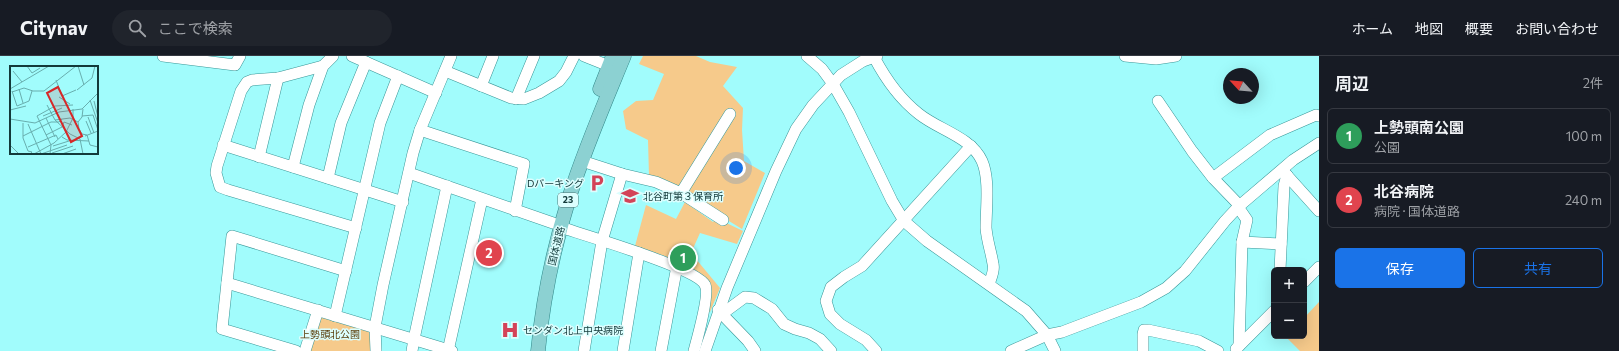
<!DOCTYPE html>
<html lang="ja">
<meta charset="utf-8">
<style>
:root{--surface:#171b24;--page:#20242c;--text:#f1f3f6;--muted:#9ea1a6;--line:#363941;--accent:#1a73e8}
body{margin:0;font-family:Commissioner,"Noto Sans JP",sans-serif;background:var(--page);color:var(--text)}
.controls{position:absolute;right:12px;bottom:12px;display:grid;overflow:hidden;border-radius:6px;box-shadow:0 4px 16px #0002}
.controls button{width:36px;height:36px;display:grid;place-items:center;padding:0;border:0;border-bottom:1px solid var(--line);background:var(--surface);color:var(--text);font:20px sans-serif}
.compass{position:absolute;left:1223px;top:12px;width:36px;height:36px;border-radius:50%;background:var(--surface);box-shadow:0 4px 16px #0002;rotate:296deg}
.you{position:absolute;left:736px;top:112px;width:14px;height:14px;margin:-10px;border:3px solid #fff;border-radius:50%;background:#1a73e8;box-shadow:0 0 0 6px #1a73e833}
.badge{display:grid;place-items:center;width:26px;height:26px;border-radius:50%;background:var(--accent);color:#fff;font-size:13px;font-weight:700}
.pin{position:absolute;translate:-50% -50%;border:2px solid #fff;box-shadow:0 1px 4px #0006}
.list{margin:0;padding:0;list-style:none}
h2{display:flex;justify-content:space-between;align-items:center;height:52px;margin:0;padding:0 16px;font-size:17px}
h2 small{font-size:13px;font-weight:400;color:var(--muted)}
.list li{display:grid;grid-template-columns:26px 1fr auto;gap:12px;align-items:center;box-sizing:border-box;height:56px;margin:0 8px 8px;padding:0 8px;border:1px solid var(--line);border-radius:6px}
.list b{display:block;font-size:15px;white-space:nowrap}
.list p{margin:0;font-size:13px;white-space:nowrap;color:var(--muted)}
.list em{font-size:13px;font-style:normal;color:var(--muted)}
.actions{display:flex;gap:8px;padding:12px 16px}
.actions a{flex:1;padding:9px 0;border:1px solid var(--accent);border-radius:6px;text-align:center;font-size:14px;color:var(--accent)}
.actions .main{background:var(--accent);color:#fff}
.icon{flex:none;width:22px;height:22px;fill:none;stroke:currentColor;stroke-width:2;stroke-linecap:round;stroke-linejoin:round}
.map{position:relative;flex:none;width:1319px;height:295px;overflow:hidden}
header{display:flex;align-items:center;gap:24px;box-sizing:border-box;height:56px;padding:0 20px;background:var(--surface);border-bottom:1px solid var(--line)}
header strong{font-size:19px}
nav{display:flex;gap:22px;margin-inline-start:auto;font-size:14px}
.search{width:280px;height:36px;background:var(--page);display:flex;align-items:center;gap:10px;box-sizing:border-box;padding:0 14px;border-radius:22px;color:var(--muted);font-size:15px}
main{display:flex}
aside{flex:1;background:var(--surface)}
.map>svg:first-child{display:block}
.green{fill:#f6ca8b}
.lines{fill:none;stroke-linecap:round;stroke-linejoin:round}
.minor-casing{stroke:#389697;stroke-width:12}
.major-casing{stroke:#308889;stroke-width:15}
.minor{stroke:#fff;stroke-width:11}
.major{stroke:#8cd1d2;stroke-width:14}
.labels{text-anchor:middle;stroke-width:3;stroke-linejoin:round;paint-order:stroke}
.shield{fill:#dcfefe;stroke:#4f7575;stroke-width:1}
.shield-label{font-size:9px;font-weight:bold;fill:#133a3a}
.poi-label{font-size:10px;fill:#133a3a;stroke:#dcfefe;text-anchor:start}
.street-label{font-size:10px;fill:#133a3a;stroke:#dcfefe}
.park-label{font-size:10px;fill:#5b3e0b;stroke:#dcfefe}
.inset-road{fill:none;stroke:#68aeae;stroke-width:1}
.view{fill:#d62828;fill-opacity:0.15;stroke:#d62828;stroke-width:2}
.inset-edge{fill:none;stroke:#133a3a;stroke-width:2}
</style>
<header>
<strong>Citynav</strong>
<div class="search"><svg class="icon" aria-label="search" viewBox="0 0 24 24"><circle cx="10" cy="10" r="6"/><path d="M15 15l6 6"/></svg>ここで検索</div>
<nav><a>ホーム</a><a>地図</a><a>概要</a><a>お問い合わせ</a></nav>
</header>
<main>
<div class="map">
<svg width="1319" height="295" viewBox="0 0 1319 295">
<rect width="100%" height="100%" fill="#a1fcfc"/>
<g class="green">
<polygon points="643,0 696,0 710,6 737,11 723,30 743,52 742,74 744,105 765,117 742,173 683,137 649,120 648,84 626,73 623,55 636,45 653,44 664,18 639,8"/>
<polygon points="685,146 713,166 716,162 743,175 737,188 700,177 691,197 720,232 710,256 707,254 696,215 685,207 635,190 646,149 676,163"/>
<polygon points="1319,246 1319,295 1300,295 1286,281 1287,280 1304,280 1304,262"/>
<polygon points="319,257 368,272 372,277 372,295 307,295"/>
</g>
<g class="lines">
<g class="minor-casing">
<g id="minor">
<polyline points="163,0 235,9 240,0"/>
<polyline points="352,0 436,37"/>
<polyline points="584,0 609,10"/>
<polyline points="807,0 822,13 833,28 849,56 892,145 904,165 927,185 1026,255 1047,279 1055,295"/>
<polyline points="1125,0 1156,3 1176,0"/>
<path d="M874 1C885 22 901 44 919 58 939 74 971 81 982 105 990 123 986 152 986 172 987 185 991 195 993 208 995 214 991 222 989 228"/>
<polyline points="323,10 278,22 252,24 247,26 241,35 217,110 216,117 220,131 228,134 356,172"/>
<polyline points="445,15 511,42 524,43 539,37 559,25 566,16 574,0"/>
<polyline points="481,30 493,0"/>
<polyline points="516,43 534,0"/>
<polyline points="1158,45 1192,95 1213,122 1240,150"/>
<polyline points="420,74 524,108 515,155"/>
<polyline points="223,89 403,146"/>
<polyline points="259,101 278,22"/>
<polyline points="582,105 622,118 656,126 681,137 723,164"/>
<polyline points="293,111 309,49 323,10 333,0"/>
<polyline points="1283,115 1319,155"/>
<polyline points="409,117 553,167"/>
<polyline points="328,122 341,67 366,6"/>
<polyline points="1213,122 1270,79 1316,59 1319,60"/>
<polyline points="681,137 730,58"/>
<polyline points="1238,151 1247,164 1242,186 1239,290"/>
<path d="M560 171C584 179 697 212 705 229 710 237 697 284 694 295"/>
<polyline points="1242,186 1281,188"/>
<polyline points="1280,214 1284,130 1287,119"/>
<polyline points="1304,226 1319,211"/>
<polyline points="227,227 452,295"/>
<polyline points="718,254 748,285 755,295"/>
<polyline points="722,258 745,241 754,242 772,253 784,268 795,273 809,277 820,283 831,295"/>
<polyline points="335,260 380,67 398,20"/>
<polyline points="1236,293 1274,255"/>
<polyline points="296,295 222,273 232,180 346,215"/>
<polyline points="305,295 318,254"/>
<polyline points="376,295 375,271 383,229 413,97 420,74 451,0"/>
<polyline points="412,295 414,283 447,130"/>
<polyline points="448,295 482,143"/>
<polyline points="584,295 602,185 622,118"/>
<polyline points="623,295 639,197"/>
<polyline points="661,295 677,210"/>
<polyline points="705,295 727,232 776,115 796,73 813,49 841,19 863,5 877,0"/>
<polyline points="876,295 866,284 840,268 830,258 826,245 831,231 844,221 862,210 971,90"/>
<polyline points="1011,295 1047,279 1062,276 1141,246 1166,232 1185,215 1225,165 1238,151 1293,104 1319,87"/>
<polyline points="1143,295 1143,278 1144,274 1148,274 1199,285 1218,295"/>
</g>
</g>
<g class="major-casing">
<g id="major">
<polyline points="600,33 613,0"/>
<path d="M538 295C543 242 554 190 570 139 585 92 605 46 624 0"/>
</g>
</g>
<use href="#minor" class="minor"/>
<use href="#major" class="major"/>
</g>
<defs>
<g id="parking-bare" transform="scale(1.38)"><path d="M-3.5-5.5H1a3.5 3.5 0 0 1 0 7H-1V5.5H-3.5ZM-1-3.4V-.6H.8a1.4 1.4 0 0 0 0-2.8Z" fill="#d34358" stroke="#dcfefe" stroke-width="2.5" paint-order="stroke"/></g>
<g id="school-bare" transform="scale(1.38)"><path d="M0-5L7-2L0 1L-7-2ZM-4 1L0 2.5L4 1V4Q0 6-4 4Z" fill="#d34358" stroke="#dcfefe" stroke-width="2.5" paint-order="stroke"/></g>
<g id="hospital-bare" transform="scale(1.38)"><path d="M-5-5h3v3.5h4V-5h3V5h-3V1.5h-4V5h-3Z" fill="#d34358" stroke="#dcfefe" stroke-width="2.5" paint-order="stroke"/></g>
</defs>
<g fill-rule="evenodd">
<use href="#parking-bare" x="597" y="127"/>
<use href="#school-bare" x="630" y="140"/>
<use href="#hospital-bare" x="510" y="274"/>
</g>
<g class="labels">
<rect class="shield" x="558" y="137" width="20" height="14" rx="3"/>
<g class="shield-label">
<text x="568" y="147">23</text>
</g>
<g class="poi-label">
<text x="584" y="131" text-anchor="end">Dパーキング</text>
<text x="643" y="144">北谷町第３保育所</text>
<text x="523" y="278">センダン北上中央病院</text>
</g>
<g class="street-label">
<text transform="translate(556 190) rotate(-76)" y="4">国体道路</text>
</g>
<g class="park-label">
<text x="330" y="282">上勢頭北公園</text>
</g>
</g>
<g transform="translate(10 10)">
<rect width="88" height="88" fill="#a1fcfc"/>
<path class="inset-road" d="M17 0 22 7 30 2M68 0 74 19M3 5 12 16M46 14 52 30 66 24M0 23 39 0M9 23 13 37M67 24 82 12 85 0M2 25 7 40 19 35 22 25M2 26 14 22 23 25H34L66 0M49 31 60 38M80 34 88 57M84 35 88 51M37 39 45 54 60 68 70 73 73 88M73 43 72 51 68 56 69 63 72 68 77 69 80 79 88 81M0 44 16 40M33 50 52 42M72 50 83 49 88 64M78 51 84 67M36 52 45 71M0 53 25 57 49 46 72 43 88 27M45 54 60 52 68 56M76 55 81 67M13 57V72L18 85 22 86 20 88M18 58 31 88 57 79M36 69 52 61 54 56 62 59M13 70 41 56H49L52 53M75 70 88 65M52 71 57 74 79 75M0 79 9 88M43 80 59 75M18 81 46 69 48 73M42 87 63 80M24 88 44 77 56 66 63 52V43M40 88 41 79 27 50 45 40 63 39M52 88 66 83"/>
<path class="view" d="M48 21 72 70 61 76 37 27Z"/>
<rect width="88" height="88" class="inset-edge"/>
</g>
</svg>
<div class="controls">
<button>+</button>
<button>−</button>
</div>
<svg class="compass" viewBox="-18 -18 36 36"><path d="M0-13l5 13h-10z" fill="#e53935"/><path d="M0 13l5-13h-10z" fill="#9ea1a6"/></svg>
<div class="you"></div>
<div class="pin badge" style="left:683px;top:202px;background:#2e9e5b">1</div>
<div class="pin badge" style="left:489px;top:197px;background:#e0444e">2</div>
</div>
<aside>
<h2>周辺<small>2件</small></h2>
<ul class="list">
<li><span class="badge" style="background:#2e9e5b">1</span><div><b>上勢頭南公園</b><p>公園</p></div><em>100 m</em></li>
<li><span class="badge" style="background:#e0444e">2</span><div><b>北谷病院</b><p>病院 · 国体道路</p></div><em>240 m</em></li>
</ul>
<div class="actions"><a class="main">保存</a><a>共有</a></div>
</aside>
</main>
